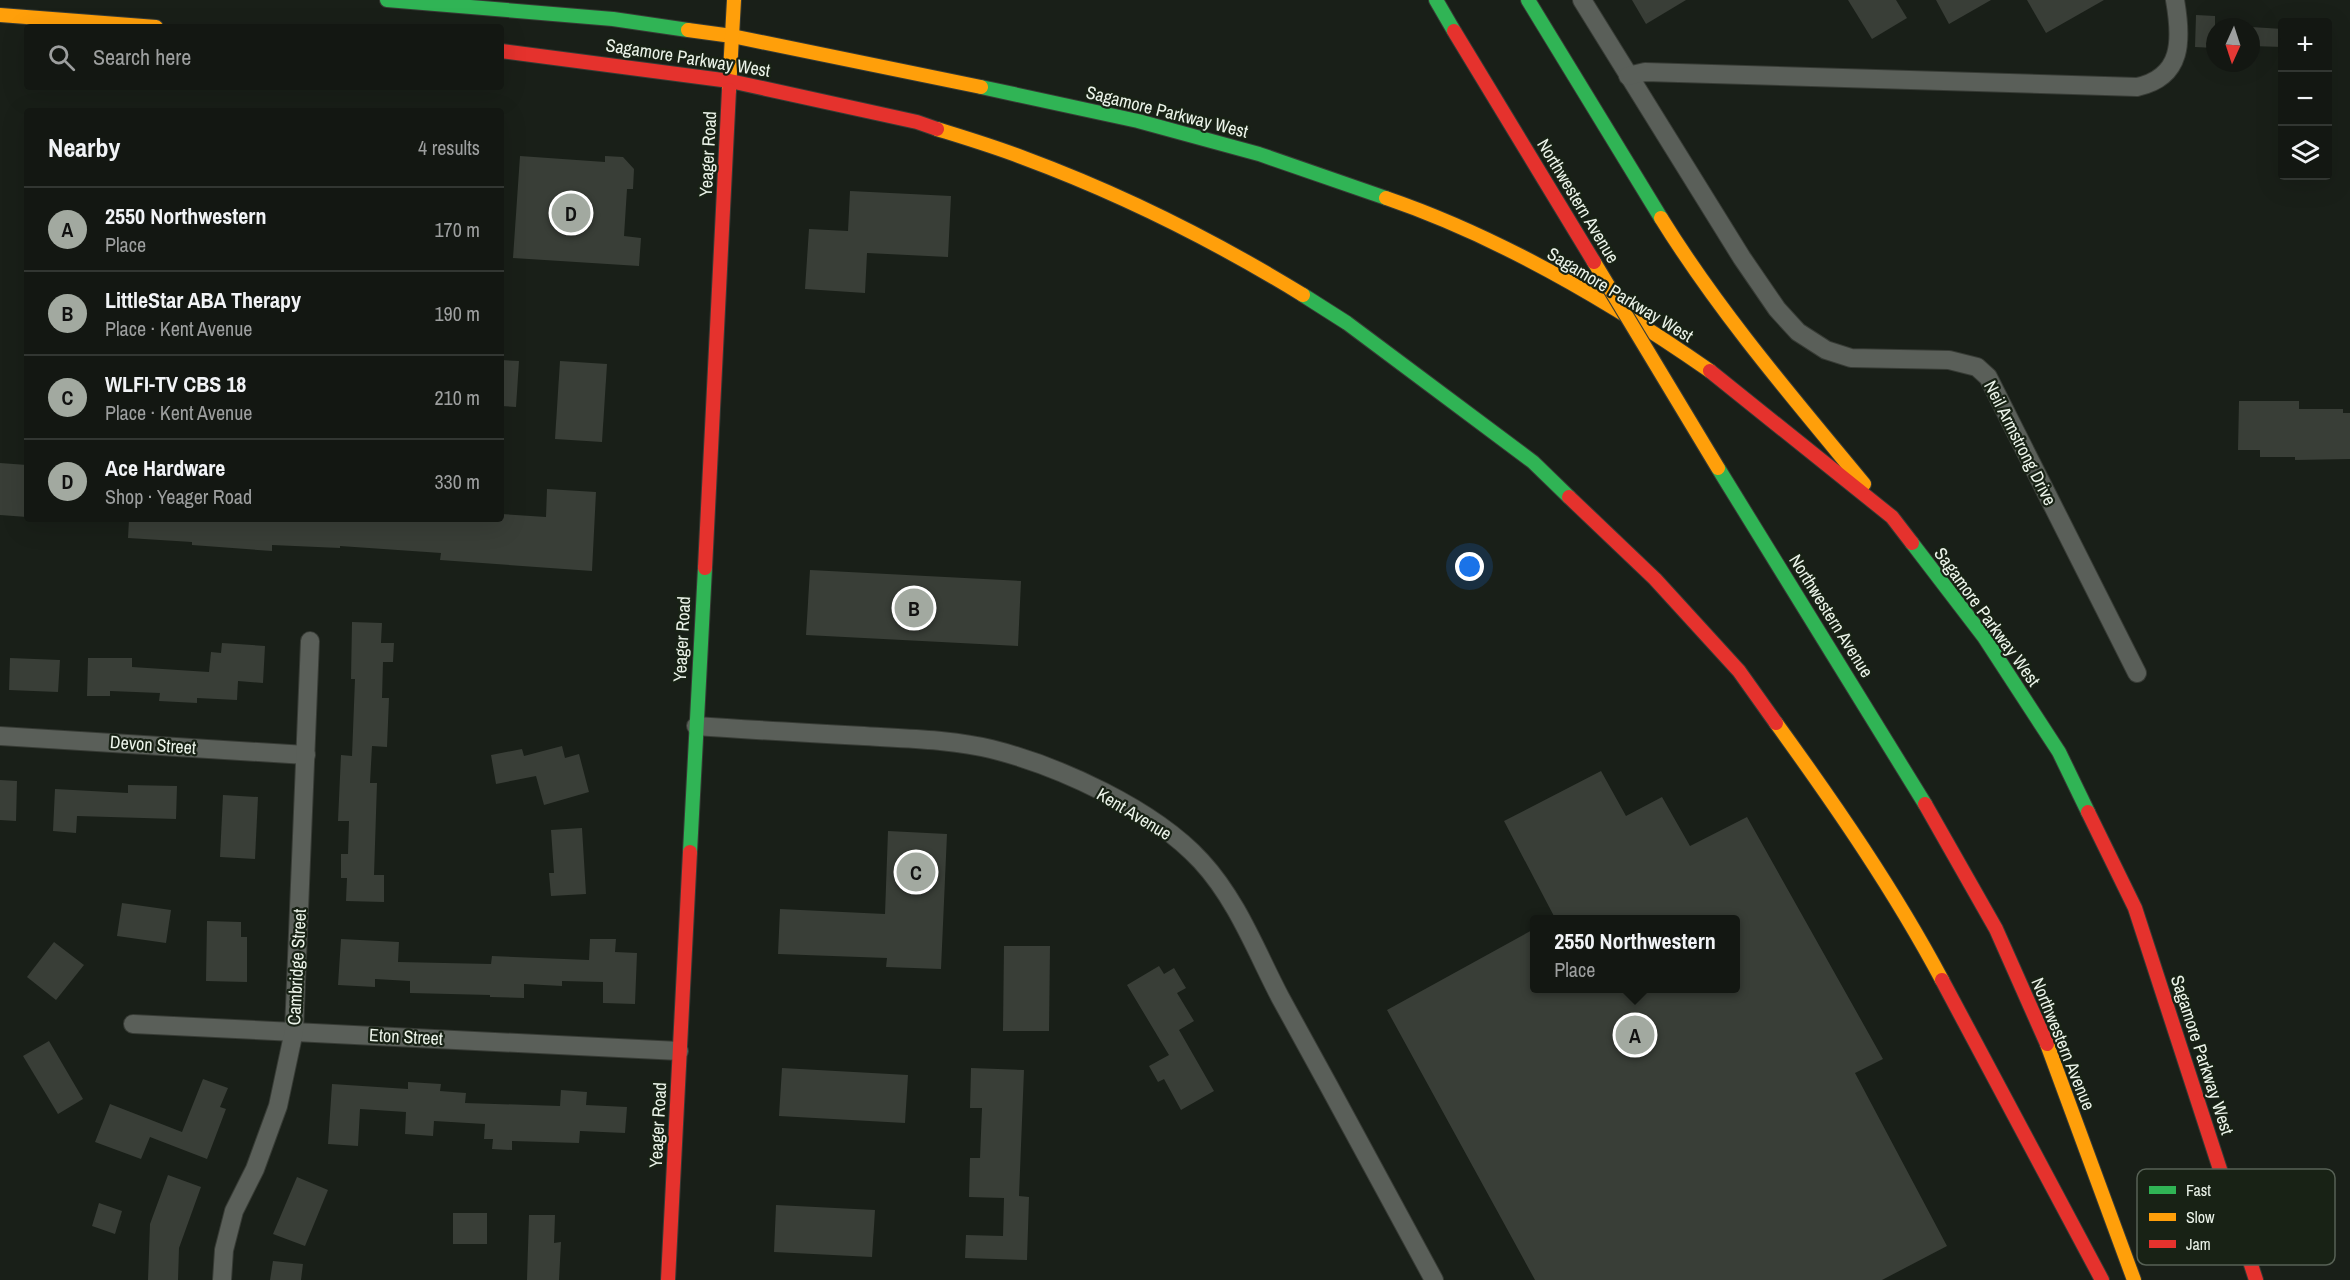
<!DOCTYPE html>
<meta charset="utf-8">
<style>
:root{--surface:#131712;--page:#202420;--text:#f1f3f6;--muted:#9d9f9f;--line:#323632;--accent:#a2a9a0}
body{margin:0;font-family:"Archivo Narrow",sans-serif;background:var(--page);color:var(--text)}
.controls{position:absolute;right:18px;top:18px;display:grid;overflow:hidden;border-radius:6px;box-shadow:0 6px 24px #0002}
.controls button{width:54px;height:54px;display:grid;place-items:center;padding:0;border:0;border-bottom:2px solid var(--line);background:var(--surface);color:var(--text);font:30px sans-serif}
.compass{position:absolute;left:2206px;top:18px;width:54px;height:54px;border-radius:50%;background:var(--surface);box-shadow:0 6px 24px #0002;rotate:183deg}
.you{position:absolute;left:1470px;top:567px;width:21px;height:21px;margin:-15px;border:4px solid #fff;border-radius:50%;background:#1a73e8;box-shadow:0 0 0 9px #1a73e833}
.badge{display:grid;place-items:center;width:39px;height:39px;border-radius:50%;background:var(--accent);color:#111;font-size:20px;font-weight:700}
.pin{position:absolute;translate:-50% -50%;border:3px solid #fff;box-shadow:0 2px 6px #0006}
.popup{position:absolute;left:1530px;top:915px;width:210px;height:78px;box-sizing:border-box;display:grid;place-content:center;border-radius:6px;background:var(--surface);filter:drop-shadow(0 2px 4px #0005);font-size:20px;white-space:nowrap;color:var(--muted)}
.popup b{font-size:22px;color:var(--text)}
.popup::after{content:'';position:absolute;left:50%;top:100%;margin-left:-12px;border:12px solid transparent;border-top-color:var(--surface)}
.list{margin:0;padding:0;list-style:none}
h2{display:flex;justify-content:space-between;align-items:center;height:78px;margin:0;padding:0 24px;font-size:26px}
h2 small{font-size:20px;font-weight:400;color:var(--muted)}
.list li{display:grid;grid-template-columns:39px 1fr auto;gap:18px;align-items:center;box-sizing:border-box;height:84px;padding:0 24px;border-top:2px solid var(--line)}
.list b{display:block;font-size:22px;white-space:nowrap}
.list p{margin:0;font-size:20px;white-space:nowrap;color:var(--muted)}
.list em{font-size:20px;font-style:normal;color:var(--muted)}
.icon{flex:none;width:33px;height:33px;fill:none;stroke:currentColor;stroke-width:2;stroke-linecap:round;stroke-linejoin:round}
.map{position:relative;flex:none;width:2350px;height:1280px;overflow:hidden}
.search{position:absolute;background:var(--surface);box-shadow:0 6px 24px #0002;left:24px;top:24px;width:480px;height:66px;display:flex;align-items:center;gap:15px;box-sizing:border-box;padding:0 21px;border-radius:6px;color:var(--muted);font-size:22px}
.panel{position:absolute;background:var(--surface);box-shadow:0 6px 24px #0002;left:24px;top:108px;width:480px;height:414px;border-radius:6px}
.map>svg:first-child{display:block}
.building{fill:#393e37}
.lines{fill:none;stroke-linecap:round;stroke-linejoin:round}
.street-casing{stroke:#373b35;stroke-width:20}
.fast-casing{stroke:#373b35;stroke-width:16}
.slow-casing{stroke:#373b35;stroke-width:16}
.jam-casing{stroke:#373b35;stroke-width:16}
.street{stroke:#5a5f59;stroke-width:18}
.fast{stroke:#30b455;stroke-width:14}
.slow{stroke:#ff9f0a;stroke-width:14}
.jam{stroke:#e5322d;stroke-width:14}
.slow-bridge-casing{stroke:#373b35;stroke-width:16;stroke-linecap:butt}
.jam-bridge-casing{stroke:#373b35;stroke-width:16;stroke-linecap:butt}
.slow-bridge{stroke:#ff9f0a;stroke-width:14}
.jam-bridge{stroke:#e5322d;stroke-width:14}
.labels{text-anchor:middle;stroke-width:4.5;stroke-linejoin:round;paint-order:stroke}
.street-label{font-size:18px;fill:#ebf3e9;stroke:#182215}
.key{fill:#182215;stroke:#576155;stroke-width:1.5}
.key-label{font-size:16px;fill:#ebf3e9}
</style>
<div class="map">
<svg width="2350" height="1280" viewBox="0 0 2350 1280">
<rect width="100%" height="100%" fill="#191f18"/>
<g class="building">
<polygon points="1632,0 1686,0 1646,24"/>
<polygon points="1848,0 1896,0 1907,18 1872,39"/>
<polygon points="1936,0 1991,0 1949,24"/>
<polygon points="2027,0 2104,0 2046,33"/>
<polygon points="2196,15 2215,16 2215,48 2195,47"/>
<polygon points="2251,27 2283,29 2283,47 2251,46"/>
<polygon points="520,156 605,162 605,156 623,157 634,169 633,189 627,189 624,236 641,238 639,266 513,258"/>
<polygon points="850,191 951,196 948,257 867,253 865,293 805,289 809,229 848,231"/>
<polygon points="501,360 519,361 516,407 501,406"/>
<polygon points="560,361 607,364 602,442 555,439"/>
<polygon points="2239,401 2299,401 2299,409 2343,409 2343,413 2350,413 2350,459 2295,460 2295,457 2260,457 2260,450 2238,450"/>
<polygon points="0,463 27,465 27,517 0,515"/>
<polygon points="547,489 596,492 592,571 440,560 441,553 340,546 340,548 272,545 272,551 192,545 192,542 128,538 129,519 501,519 501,514 546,517"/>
<polygon points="810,570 1021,581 1018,646 806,635"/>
<polygon points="352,622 382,623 381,643 394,643 393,662 383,662 382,698 389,698 387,747 372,746 370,783 377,783 374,875 384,875 384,902 346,901 347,878 341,878 341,854 348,854 349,821 338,821 341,755 352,756 355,679 351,679"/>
<polygon points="222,643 265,646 263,683 238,681 237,700 197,698 197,703 159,701 160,693 110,691 110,696 87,696 88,658 132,658 132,667 209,672 211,652 221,653"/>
<polygon points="10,658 60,660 58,692 9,690"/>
<polygon points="562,746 565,758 579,754 589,792 544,805 536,776 496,784 491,755 522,749 524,756"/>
<polygon points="1601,771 1626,816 1662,797 1690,846 1747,817 1883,1059 1855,1073 1947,1246 1882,1280 1535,1280 1387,1010 1534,929 1534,988 1736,988 1736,920 1556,920 1504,821"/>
<polygon points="0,780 17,781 16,821 0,820"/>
<polygon points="128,785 177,786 176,819 77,816 76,833 53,831 55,789 128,793"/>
<polygon points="223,795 258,797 255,859 220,857"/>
<polygon points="582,828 586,894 551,896 549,873 554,873 551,830"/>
<polygon points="888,831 947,834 941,969 886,967 887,958 778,954 780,909 885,914"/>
<polygon points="122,903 171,910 166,943 117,936"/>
<polygon points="207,921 241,922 241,937 247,937 247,982 206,981"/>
<polygon points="341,939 399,942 398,962 491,964 492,956 589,960 590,939 616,939 615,952 637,953 635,1004 603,1003 603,982 562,981 562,986 524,984 524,998 490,997 490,995 410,993 410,981 375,979 375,987 338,985"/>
<polygon points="54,942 84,965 56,1000 27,977"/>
<polygon points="1004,946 1050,946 1049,1031 1003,1031"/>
<polygon points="1159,966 1164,974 1174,968 1186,988 1177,993 1194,1021 1179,1030 1214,1091 1181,1110 1164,1079 1158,1082 1149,1066 1169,1055 1127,985"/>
<polygon points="49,1041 83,1099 58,1114 23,1056"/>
<polygon points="782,1068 908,1075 905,1123 779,1116"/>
<polygon points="971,1068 1024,1070 1019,1196 1029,1197 1027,1260 965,1258 966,1235 1003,1236 1004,1198 969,1197 970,1158 980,1158 982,1108 970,1108"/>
<polygon points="203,1079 228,1088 220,1107 226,1109 207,1159 150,1137 141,1159 95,1142 110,1104 182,1132"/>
<polygon points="408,1082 441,1084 440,1091 466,1093 465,1103 560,1106 561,1090 587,1092 586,1105 627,1107 625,1133 580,1131 579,1143 512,1141 512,1150 492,1149 493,1139 484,1139 485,1124 434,1121 433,1136 405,1134 406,1112 360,1109 358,1146 328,1144 332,1084 408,1089"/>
<polygon points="168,1175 201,1187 179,1248 178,1280 148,1280 150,1224"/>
<polygon points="297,1177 328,1190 305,1246 273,1234"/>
<polygon points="99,1203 122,1211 115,1234 92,1226"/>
<polygon points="776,1205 875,1210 872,1257 774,1252"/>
<rect x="453" y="1213" width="34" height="31"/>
<polygon points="529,1215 555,1215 554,1243 561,1242 559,1280 527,1280"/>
<polygon points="273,1261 303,1264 301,1280 270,1280"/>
</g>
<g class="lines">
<g class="street-casing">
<g id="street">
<polyline points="1582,0 1742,258 1777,309 1798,332 1826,350 1851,358 1949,360 1977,367 1988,377 2137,673"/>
<path d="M1628 76 1645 72 2137 87C2183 77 2182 40 2175 0"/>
<path d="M696 726C752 730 808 733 864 736 906 739 950 739 991 749 1059 766 1153 809 1201 861 1237 900 1256 951 1280 997 1332 1091 1383 1186 1434 1280"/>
<polyline points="0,736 306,755"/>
<polyline points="133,1024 679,1051"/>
<polyline points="222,1280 224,1250 234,1211 255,1169 278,1106 294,1031 310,641"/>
</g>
</g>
<g class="fast-casing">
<g id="fast">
<polyline points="387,0 613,19 688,30"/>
<polyline points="1436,0 1454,31"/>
<polyline points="1528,0 1661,218"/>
<polyline points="981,87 1138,121 1259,154 1386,198"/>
<polyline points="1303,295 1347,323 1533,462 1569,497"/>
<polyline points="1718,468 1925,804"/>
<polyline points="1912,543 1984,637 2059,752 2088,812"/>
<polyline points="690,852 705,568"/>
</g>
</g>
<g class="slow-casing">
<g id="slow">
<polyline points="0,15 156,27"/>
<polyline points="688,30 732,36 981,87"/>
<polyline points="729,90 734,0"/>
<path d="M937 129C966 138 996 147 1024 158 1121 194 1215 241 1303 295"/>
<path d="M1386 198C1500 237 1611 302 1710 371"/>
<path d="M1661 218C1720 313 1793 398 1864 484"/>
<path d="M1776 723C1836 806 1894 890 1942 980"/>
<polyline points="2047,1044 2134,1280"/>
</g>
</g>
<g class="jam-casing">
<g id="jam">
<polyline points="501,51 730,81 917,122 937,129"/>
<polyline points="1710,371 1892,517 1912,543"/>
<polyline points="1569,497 1655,579 1739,671 1776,723"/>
<polyline points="705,568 729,90"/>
<polyline points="1925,804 1996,929 2047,1044"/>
<polyline points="2088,812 2135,908 2256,1280"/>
<polyline points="1942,980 2102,1280"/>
<polyline points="668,1280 690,852"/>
</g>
</g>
<use href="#street" class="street"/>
<use href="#fast" class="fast"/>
<use href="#slow" class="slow"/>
<use href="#jam" class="jam"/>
<g class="slow-bridge-casing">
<polyline id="slow-bridge" points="1594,262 1718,468"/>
</g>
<g class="jam-bridge-casing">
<polyline id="jam-bridge" points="1454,31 1594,262"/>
</g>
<use href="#slow-bridge" class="slow-bridge"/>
<use href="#jam-bridge" class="jam-bridge"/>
</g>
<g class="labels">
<g class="street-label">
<text transform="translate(688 58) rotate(9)" y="6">Sagamore Parkway West</text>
<text transform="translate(1167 112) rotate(14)" y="6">Sagamore Parkway West</text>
<text transform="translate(708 154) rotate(-87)" y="6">Yeager Road</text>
<text transform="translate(1578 201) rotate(59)" y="6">Northwestern Avenue</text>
<text transform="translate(1620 295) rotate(31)" y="6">Sagamore Parkway West</text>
<text transform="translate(2020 443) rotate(63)" y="6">Neil Armstrong Drive</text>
<text transform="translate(1831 616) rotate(58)" y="6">Northwestern Avenue</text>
<text transform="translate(1987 617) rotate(54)" y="6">Sagamore Parkway West</text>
<text transform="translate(682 639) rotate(-87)" y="6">Yeager Road</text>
<text transform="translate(153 745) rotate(4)" y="6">Devon Street</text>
<text transform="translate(1134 814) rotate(31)" y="6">Kent Avenue</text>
<text transform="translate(297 967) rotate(-87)" y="6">Cambridge Street</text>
<text transform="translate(406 1037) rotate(3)" y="6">Eton Street</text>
<text transform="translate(2063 1044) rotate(68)" y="6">Northwestern Avenue</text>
<text transform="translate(2202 1055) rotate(72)" y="6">Sagamore Parkway West</text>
<text transform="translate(658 1125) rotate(-87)" y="6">Yeager Road</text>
</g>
</g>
<rect x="2137" y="1169" width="198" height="96" rx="9" class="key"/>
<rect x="2149" y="1186" width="27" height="8" fill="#30b455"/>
<rect x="2149" y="1213" width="27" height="8" fill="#ff9f0a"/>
<rect x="2149" y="1240" width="27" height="8" fill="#e5322d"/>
<g class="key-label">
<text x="2186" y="1196">Fast</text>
<text x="2186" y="1223">Slow</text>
<text x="2186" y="1250">Jam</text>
</g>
</svg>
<div class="controls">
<button>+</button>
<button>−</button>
<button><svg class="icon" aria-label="layers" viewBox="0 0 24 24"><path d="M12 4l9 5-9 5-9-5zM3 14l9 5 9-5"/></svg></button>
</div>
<svg class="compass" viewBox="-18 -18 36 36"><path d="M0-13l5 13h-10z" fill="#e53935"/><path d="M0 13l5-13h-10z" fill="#9d9f9f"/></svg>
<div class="you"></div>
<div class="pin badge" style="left:1635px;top:1035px">A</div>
<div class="popup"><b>2550 Northwestern</b>Place</div>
<div class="pin badge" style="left:914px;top:608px">B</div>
<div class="pin badge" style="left:916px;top:872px">C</div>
<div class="pin badge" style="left:571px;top:213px">D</div>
<div class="search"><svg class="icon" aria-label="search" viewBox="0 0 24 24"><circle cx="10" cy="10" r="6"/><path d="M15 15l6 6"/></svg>Search here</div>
<section class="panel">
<h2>Nearby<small>4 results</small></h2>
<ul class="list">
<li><span class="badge">A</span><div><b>2550 Northwestern</b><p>Place</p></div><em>170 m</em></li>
<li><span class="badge">B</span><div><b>LittleStar ABA Therapy</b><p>Place · Kent Avenue</p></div><em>190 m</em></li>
<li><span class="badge">C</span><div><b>WLFI-TV CBS 18</b><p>Place · Kent Avenue</p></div><em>210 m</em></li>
<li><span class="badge">D</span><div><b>Ace Hardware</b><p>Shop · Yeager Road</p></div><em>330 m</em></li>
</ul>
</section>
</div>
